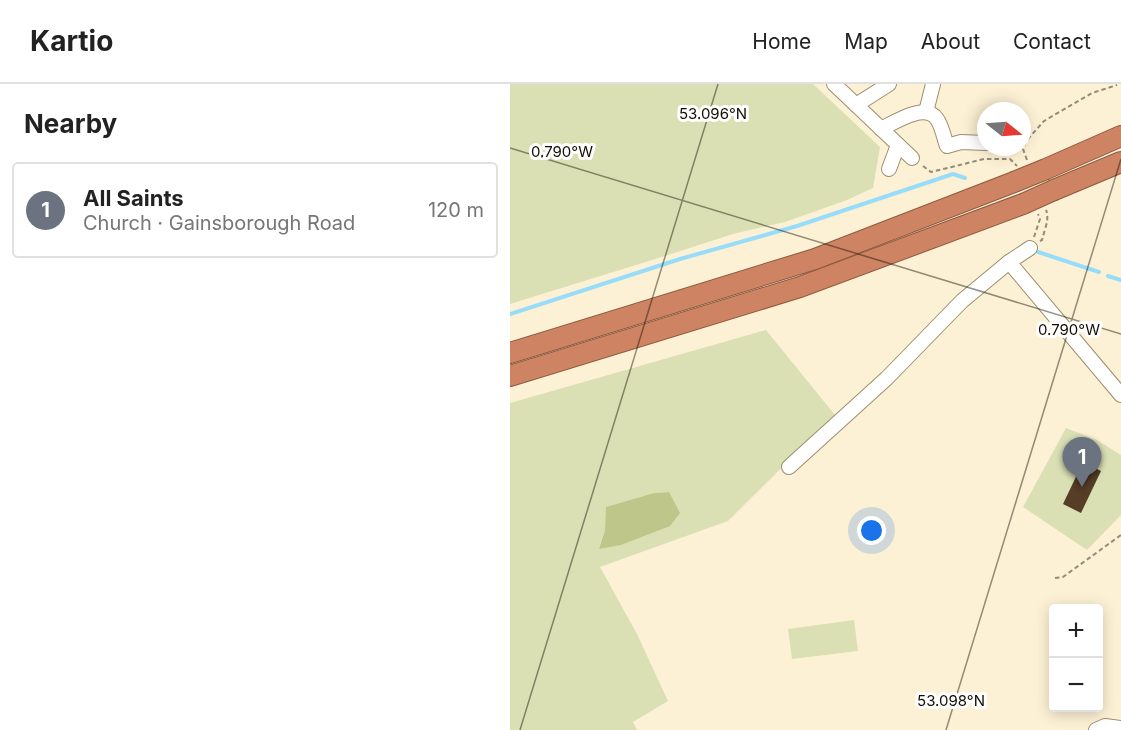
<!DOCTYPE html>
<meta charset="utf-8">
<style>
:root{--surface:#fff;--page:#f2f2f2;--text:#222;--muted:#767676;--line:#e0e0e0;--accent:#b45309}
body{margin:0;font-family:Inter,sans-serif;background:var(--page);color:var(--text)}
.controls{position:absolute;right:18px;bottom:18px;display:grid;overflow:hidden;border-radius:6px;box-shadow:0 3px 15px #0003}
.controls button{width:54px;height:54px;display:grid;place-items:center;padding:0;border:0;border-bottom:2px solid var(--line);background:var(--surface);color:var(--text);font:30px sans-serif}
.compass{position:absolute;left:467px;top:18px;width:54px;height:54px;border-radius:50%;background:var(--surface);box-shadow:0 3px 15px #0003;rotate:107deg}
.you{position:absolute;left:362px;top:447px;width:21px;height:21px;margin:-15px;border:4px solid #fff;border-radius:50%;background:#1a73e8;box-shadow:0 0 0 9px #1a73e833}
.badge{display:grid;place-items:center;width:39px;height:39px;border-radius:50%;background:var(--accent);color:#fff;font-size:20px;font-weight:700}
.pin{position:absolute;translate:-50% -50px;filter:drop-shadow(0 2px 3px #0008)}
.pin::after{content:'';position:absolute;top:32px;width:21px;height:18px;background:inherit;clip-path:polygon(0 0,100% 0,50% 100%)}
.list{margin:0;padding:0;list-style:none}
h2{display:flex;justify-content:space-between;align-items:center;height:78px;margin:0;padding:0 24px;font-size:26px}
h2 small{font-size:20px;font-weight:400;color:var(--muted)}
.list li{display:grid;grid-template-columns:39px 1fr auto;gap:18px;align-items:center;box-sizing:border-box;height:96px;margin:0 12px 12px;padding:0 12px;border:2px solid var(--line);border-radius:6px}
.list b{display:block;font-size:22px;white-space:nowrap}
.list p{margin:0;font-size:20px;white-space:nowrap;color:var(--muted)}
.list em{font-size:20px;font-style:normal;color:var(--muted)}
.map{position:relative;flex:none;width:611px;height:646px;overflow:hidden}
header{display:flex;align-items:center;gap:36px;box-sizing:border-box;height:84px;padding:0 30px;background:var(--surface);border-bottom:2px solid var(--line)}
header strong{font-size:28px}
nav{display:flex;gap:33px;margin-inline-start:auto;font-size:21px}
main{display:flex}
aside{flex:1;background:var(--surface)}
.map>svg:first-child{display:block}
.green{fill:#dae0b4;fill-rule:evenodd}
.forest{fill:#bec689}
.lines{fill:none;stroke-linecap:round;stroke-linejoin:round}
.stream{stroke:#97ddfa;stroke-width:4}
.building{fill:#553d26}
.minor-casing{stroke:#9d8f6e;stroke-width:16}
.highway-casing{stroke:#8c5a41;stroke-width:22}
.path{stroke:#948b77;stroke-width:2;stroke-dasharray:4.5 3;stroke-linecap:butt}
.minor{stroke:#fff;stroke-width:14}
.highway{stroke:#ce8463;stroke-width:20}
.highway-bridge-casing{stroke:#8c5a41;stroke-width:22;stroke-linecap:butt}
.highway-bridge{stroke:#ce8463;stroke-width:20}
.ticks{fill:none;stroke:#120d03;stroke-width:1.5;stroke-opacity:0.45}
.ticks-label{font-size:15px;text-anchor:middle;fill:#120d03;stroke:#fff;stroke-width:6;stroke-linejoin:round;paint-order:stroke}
</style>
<header>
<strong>Kartio</strong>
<nav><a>Home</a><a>Map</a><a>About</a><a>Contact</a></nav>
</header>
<main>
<aside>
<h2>Nearby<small></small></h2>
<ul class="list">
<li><span class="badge" style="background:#6b7280">1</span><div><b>All Saints</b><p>Church · Gainsborough Road</p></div><em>120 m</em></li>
</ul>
</aside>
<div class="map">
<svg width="611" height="646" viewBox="0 0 611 646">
<rect width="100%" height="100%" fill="#fdf1d5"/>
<g class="green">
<polygon points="0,0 303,0 370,63 363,104 337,116 275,138 223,150 155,172 0,220"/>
<path d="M256 246 325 331 218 437 90 483 127 550 158 617 123 638 127 646H0V319ZM159 408 89 464 95 446 97 423 144 409Z"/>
<polygon points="556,344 587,356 611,371 611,431 577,466 513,423"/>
<polygon points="344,536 348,567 282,575 278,545"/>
</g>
<polygon class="forest" points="159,408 170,429 160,442 111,461 89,465 95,446 96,423 144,409"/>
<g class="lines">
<g class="stream">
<polyline points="528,168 589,188"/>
<polyline points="598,192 611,196"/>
<polyline points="0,230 170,175 287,142 443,90 455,94"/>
</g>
</g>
<polygon class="building" points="573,378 591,387 571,429 553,420"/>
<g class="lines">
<g class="minor-casing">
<g id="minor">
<polyline points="324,0 402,74"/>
<polyline points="346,21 379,0"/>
<polyline points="416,28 423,0"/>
<path d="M371 45C385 38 415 18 427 35 432 42 434 54 437 62L451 58 476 59"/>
<polyline points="379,85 388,61"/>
<polyline points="520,164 499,178 611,311"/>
<polyline points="279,383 377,294 452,217 499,178"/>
<polyline points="586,646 595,642 611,644"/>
</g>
</g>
<g class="highway-casing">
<g id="highway">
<polyline points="536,85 611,52"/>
<polyline points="544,106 611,78"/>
<polyline points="0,269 305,175 504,98"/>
<polyline points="0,292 290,203 513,120"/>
</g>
</g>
<g class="path">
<polyline points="507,63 513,65"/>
<polyline points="517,76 513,65 517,56 534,37 582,9 607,1"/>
<polyline points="413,82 421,88 474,75 500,75 507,82"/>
<polyline points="524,153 530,135 528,130"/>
<path d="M530 157 532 156C534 147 540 135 536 126"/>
<polyline points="545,494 553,493 611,451"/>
</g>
<use href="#minor" class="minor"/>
<use href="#highway" class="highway"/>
<g class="highway-bridge-casing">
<g id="highway-bridge">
<polyline points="504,98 536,85"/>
<polyline points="513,120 544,106"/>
</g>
</g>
<use href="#highway-bridge" class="highway-bridge"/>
</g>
<path class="ticks" d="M0 64 611 250M10 646 208 0M436 646 611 75"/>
<g class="ticks-label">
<text x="203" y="35">53.096°N</text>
<text x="52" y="73">0.790°W</text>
<text x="559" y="251">0.790°W</text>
<text x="441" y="622">53.098°N</text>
</g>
</svg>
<div class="controls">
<button>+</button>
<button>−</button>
</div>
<svg class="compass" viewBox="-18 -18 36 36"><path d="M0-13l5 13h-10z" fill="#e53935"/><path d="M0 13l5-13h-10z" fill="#767676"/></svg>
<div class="you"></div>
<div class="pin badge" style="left:572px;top:403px;background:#6b7280">1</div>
</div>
</main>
